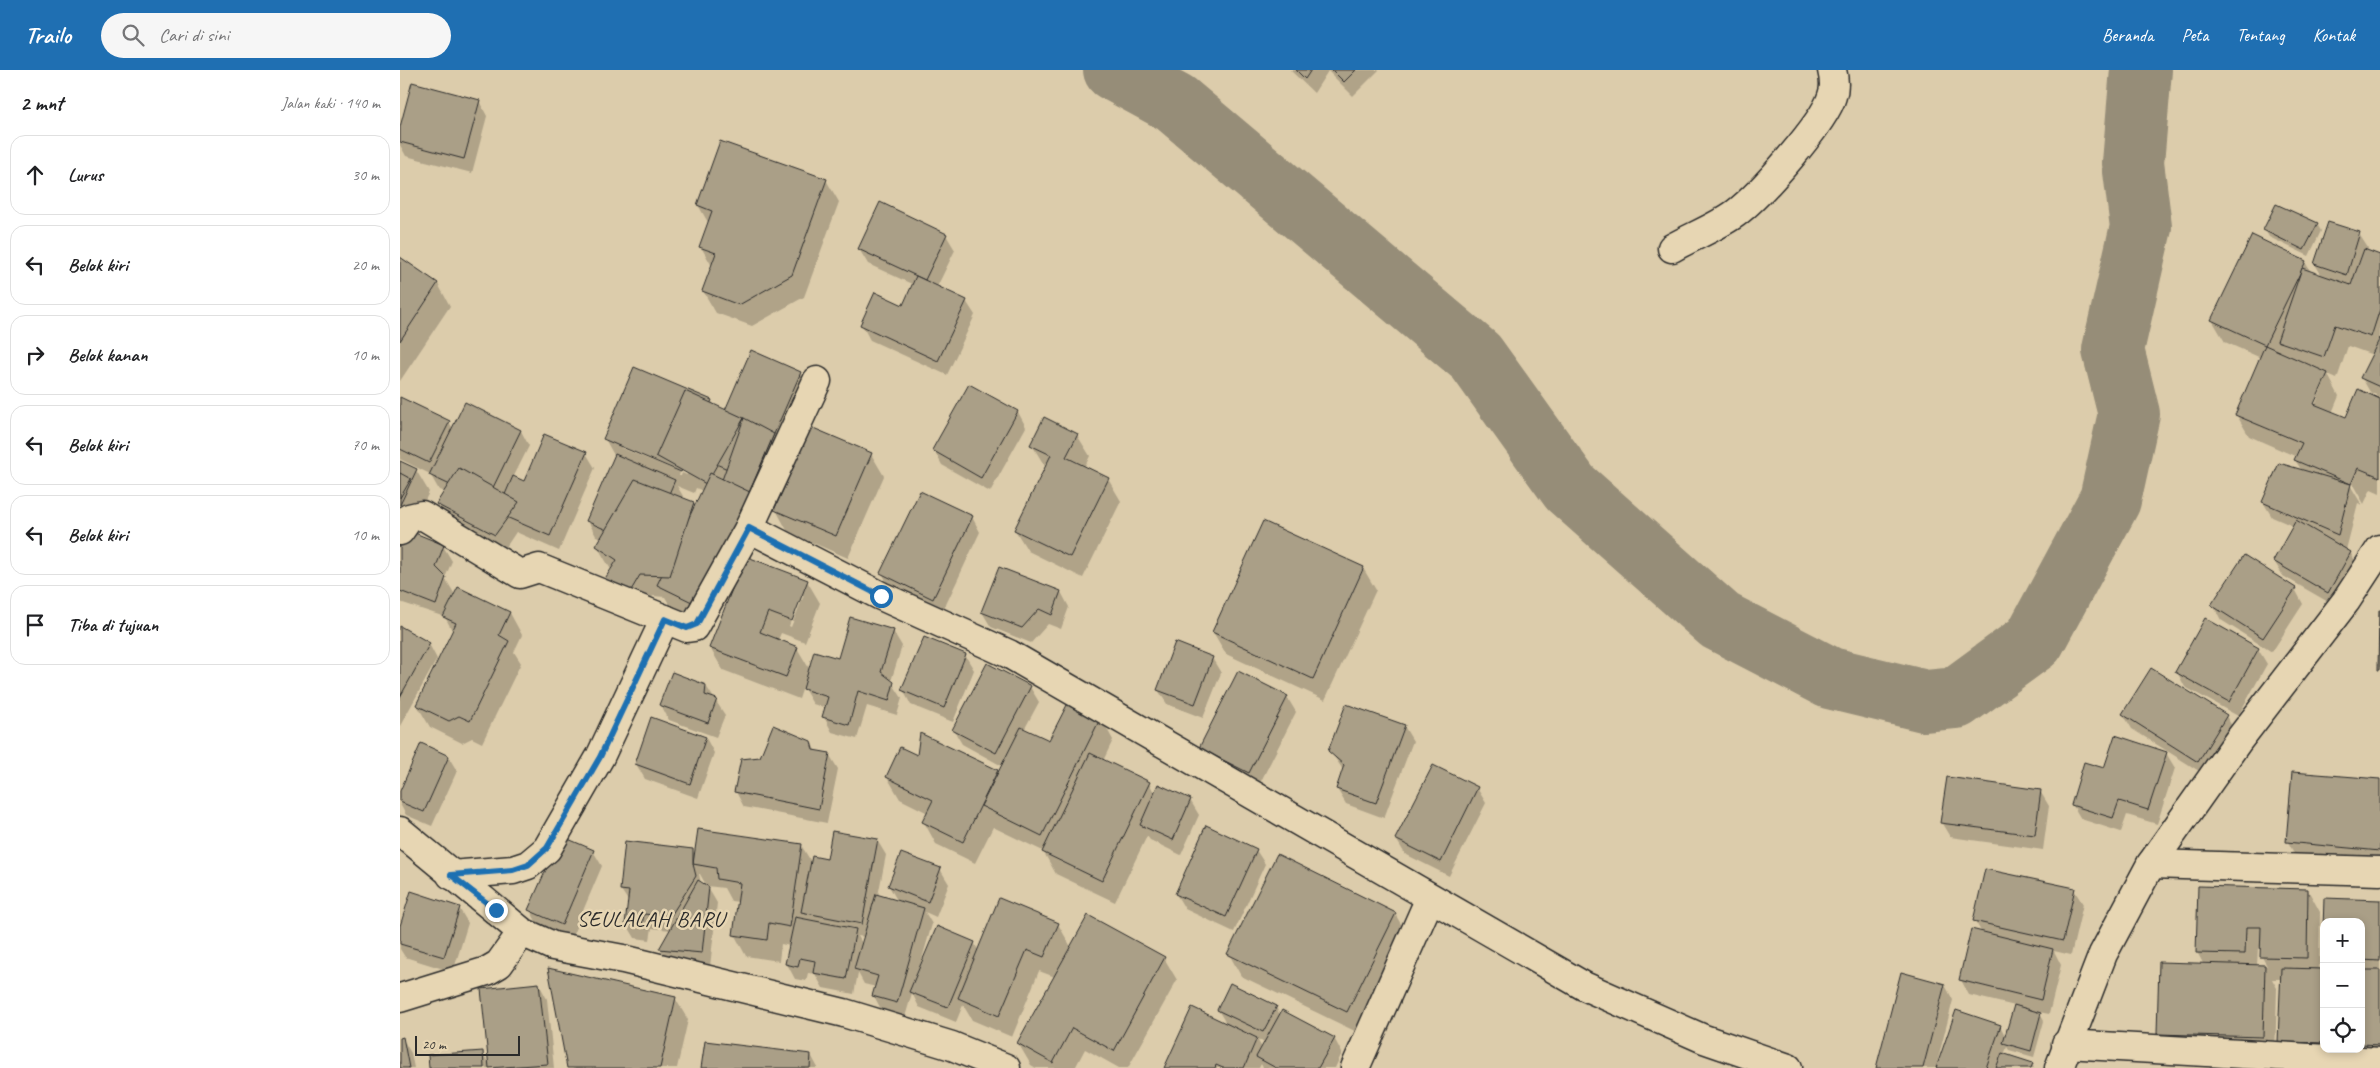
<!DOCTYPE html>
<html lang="id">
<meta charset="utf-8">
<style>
:root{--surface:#fff;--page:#f6f6f6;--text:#202124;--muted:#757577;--line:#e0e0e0;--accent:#1f6fb2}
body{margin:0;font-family:Caveat,sans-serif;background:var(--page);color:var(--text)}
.controls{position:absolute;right:15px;bottom:15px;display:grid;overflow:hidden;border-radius:10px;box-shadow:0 2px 8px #0003}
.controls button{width:45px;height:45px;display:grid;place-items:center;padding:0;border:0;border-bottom:1px solid var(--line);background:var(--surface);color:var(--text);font:25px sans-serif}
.scale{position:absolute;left:15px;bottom:12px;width:105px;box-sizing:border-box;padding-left:5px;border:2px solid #2b2b2b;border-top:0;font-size:14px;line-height:18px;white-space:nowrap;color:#2b2b2b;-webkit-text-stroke:4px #e7d6b3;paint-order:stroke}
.stop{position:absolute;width:15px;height:15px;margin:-11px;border:4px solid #1f6fb2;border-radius:50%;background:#fff}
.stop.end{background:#1f6fb2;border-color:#fff;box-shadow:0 1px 5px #0008}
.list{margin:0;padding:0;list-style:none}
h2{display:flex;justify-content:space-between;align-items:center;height:65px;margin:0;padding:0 20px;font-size:21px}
h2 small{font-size:16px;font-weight:400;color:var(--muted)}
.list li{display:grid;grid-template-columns:32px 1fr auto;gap:15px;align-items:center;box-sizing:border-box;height:80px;margin:0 10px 10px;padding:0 10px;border:1px solid var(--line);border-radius:15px}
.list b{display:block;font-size:19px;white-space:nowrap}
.list em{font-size:16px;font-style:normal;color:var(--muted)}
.icon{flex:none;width:28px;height:28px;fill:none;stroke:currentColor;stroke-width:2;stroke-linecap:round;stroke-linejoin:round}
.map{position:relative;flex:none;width:1980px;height:998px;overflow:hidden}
header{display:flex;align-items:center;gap:30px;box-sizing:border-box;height:70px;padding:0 25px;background:var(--accent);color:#fff}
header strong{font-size:24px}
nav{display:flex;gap:28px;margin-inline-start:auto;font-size:18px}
.search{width:350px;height:45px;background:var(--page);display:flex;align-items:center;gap:12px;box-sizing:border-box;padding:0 18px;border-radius:28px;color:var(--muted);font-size:19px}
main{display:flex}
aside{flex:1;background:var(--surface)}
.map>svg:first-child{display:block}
.shadow{fill:#0003;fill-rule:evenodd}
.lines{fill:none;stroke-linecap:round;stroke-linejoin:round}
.river{stroke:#968d78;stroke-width:62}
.building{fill:#aa9f87;stroke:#2b2b2b}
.minor-casing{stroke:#2b2b2b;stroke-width:31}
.minor{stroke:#e7d6b3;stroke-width:28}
.route{stroke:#1f6fb2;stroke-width:6}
.labels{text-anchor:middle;stroke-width:5;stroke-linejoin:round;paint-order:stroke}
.quarter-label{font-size:22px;letter-spacing:1px;fill:#2b2b2b;stroke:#e7d6b3}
</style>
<header>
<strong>Trailo</strong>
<div class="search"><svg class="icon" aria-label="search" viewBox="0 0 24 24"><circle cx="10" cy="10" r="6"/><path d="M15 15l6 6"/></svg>Cari di sini</div>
<nav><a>Beranda</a><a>Peta</a><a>Tentang</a><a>Kontak</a></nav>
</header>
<main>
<aside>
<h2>2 mnt<small>Jalan kaki · 140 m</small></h2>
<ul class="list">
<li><svg class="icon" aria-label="ahead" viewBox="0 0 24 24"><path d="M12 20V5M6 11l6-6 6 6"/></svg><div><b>Lurus</b></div><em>30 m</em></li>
<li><svg class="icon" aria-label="left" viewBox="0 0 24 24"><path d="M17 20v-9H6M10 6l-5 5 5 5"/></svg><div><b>Belok kiri</b></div><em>20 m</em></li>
<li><svg class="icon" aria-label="right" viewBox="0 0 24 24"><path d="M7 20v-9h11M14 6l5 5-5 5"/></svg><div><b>Belok kanan</b></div><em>10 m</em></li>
<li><svg class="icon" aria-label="left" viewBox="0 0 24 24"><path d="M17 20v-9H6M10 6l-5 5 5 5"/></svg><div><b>Belok kiri</b></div><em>70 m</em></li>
<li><svg class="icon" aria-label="left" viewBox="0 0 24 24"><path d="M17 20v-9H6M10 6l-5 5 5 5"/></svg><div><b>Belok kiri</b></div><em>10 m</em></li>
<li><svg class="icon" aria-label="arrive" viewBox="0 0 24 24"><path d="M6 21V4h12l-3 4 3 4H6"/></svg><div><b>Tiba di tujuan</b></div></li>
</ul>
</aside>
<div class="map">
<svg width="1980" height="998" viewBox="0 0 1980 998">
<rect width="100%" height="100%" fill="#dcccab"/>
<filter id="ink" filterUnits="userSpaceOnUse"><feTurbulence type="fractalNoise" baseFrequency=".02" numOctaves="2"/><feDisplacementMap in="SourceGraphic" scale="10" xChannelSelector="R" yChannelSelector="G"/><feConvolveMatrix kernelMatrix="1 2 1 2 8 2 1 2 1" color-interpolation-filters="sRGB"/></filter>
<g filter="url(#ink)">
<g class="shadow">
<polygon points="890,0 979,0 953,26 928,1 914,23"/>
<polygon points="79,31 87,46 72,103 6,86 0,75 0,62"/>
<polygon points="426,110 439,132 404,227 352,256 316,243 303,221 312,196 301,177 309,154 298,135"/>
<polygon points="1917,154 1921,161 1909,186 1869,167 1865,160"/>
<path d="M1959 164 1968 178 1967 182 1980 186V327L1970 322 1962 308 1973 285 1948 276 1937 309 1928 305 1939 326 1932 343 1946 349 1980 330V423L1971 419 1964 434 1949 408 1947 410 1962 435 1958 433 1946 480 1950 482 1959 497 1937 537 1883 506 1874 491 1893 456 1872 447 1863 432 1902 401 1895 390 1897 387 1849 366 1836 344 1861 288 1825 272 1812 250 1905 192 1911 202 1922 206 1915 194ZM1921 316H1923L1913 340 1911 339Z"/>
<polygon points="546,165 555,180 537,217 566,231 575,245 547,305 470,270 462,255 504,236 514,215 468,194 459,179"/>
<polygon points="0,189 38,214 50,236 0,311"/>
<path d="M400 303 413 325 344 487 407 511 420 533 405 572 381 563 378 570 397 578 410 600 438 590 493 561 502 576 491 611 502 628 497 645 467 636 457 669 432 662 424 647 426 638 413 634 403 617 399 629 323 600 310 578 344 493 342 492 311 556 271 537 265 527 253 526 243 543 210 498 197 476 201 468 196 466 188 451 215 387 205 369 311 330 315 336 326 341ZM310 339 287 405 282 403 281 406H279L280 402 221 378V375ZM277 416 294 423 296 418 303 421 295 437 293 433 282 428 283 426ZM401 525H404L391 557 389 556Z"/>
<polygon points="570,316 618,342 626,357 590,422 542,395 534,380"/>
<polygon points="0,328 49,352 53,359 65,334 121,361 129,376 113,408 124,413 186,383 195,398 159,481 116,462 104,480 46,448 38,434 45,422 39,420 30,404 0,389"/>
<polygon points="677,365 690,386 684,398 708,409 721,431 683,508 628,481 615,460 646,398 632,375"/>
<polygon points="471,384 484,406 448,488 388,462 376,440"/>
<polygon points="0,393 16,400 29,422 10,462 43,476 52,491 45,508 54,523 52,528 53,529 59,518 110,543 122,565 114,582 121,593 82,673 72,668 62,673 30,657 17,635 53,562 45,547 0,532"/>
<polygon points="572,447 580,462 542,543 490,518 482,503"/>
<polygon points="963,498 976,520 925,630 826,584 813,562"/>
<polygon points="599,499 661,522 669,537 661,559 648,554 631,573 591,557 582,542"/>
<polygon points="1895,519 1903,534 1872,582 1821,550 1813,535"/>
<polygon points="0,558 29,574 37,589 0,656"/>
<polygon points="1858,579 1867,594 1838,646 1785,617 1777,602"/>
<polygon points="565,585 574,600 553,652 511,635 503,620"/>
<polygon points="812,588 821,603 803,648 767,634 758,620"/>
<polygon points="306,616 325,645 316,667 269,650 261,635"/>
<polygon points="630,617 639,632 624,660 649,672 701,648 713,670 703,691 749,713 755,724 759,716 790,730 799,745 781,785 750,770 747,766 715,832 656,804 643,781 593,757 575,793 536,774 524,752 528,743 500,729 487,707 518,687 597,701 598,704 602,696 562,674 553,659"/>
<polygon points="887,627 896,642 858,717 810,693 801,678"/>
<polygon points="1723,644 1826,646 1835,661 1807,706 1732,659"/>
<polygon points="1004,656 1013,671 984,748 946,734 937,719 944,701 930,681"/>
<polygon points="306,668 314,683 298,728 245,709 236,694"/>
<polygon points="411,672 416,682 429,684 438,699 427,753 344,737 336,722 361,688"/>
<polygon points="1766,683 1775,698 1757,754 1727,745 1721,762 1681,749 1672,734 1705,700"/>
<polygon points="48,686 57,701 32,756 6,745 0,734 0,724"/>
<polygon points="1980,710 1980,801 1900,794 1888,772"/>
<polygon points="1077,718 1086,733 1049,806 1005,784 996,769"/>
<polygon points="1640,721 1649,736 1643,780 1550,767 1541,752"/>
<path d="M477 770 486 785 478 826 498 832 489 816 540 799 549 814 536 847 525 842 532 854 520 896 574 873 579 881 658 854 671 877 764 888 777 910 728 998H719L685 979 675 998H636L631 995 618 973 655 907 639 901 612 967 572 950 563 935 556 952 519 937 512 923 505 947 482 941 474 926 476 917 464 914 458 903 454 924 423 918 415 904 408 903 406 911 395 909 387 894 390 876 381 874 379 891 346 886 334 864 339 832 331 831 324 818 307 816 317 833 310 897 269 893 261 879 271 860 252 858 250 870 235 868 226 853 229 832 221 820 292 780 295 785 401 775 412 793 428 790ZM299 804H300L307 817 301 814ZM458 866 465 867 463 875Z"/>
<polygon points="856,780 865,794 834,862 785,839 776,824"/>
<polygon points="193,781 202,796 171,869 138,855 130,840"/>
<polygon points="1674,820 1683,834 1671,885 1654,881 1661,895 1649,944 1639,942 1644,951 1634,987 1609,980 1607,977 1604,985 1632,994 1634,998 1477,998 1545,915 1553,930 1536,997 1600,956 1606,967 1615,936 1569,925 1561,910 1582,863 1575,851"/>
<path d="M1908 820 1920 842 1919 900 1924 901V979L1888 986 1880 971 1882 909H1872L1877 918 1875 988 1771 986 1758 964 1804 895 1797 882ZM1858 878H1862V887L1867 896H1857Z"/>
<polygon points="1980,831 1980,996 1961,979 1961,852"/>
<polygon points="59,838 68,853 53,902 5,887 0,879 0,882 0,860"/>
<polygon points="995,844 1008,866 959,963 841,906 829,884"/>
<polygon points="139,914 147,929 154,998 30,998 82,982 90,996"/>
<polygon points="275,928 288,950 277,998 169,998"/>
<path d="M876 937 880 945 934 968 942 983 935 998H863L861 994 859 998H765L827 955 818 940ZM857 969 865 973 862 978Z"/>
<polygon points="2,968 11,983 14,998 0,998 0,969"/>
<polygon points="411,985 418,998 302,998"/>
</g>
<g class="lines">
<polyline class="river" points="714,0 775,33 1076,287 1170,418 1320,551 1430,608 1525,631 1556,628 1634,571 1710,430 1729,344 1713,280 1741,157 1733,93 1741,0"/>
</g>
<g class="building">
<polygon points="896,0 911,0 905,9"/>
<polygon points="932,0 956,0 944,12"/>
<polygon points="12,12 80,30 64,89 0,72 0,57"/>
<polygon points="320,71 427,109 392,205 339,235 302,221 316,183 299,177 312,141 297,135"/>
<polygon points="480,132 547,164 525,210 458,179"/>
<polygon points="1876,134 1918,153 1904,180 1863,160"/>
<polygon points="1928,152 1960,162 1947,205 1914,194"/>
<polygon points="1852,165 1906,191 1865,275 1811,250"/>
<polygon points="1964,179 1980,185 1980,239 1971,267 1935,255 1924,287 1877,271 1902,198 1951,215"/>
<polygon points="0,187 38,213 0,271"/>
<polygon points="516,206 567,230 538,291 460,255 475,222 503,235"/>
<polygon points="1980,268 1980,317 1960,308"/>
<polygon points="1865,275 1928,303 1914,334 1946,347 1958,319 1980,329 1980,407 1958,398 1951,414 1894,390 1902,373 1835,345"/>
<polygon points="351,280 401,302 354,410 304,389"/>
<polygon points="234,297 312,330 281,402 203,369"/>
<polygon points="569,314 618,341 581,408 532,380"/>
<polygon points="285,321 344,348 306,414 256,386"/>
<polygon points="0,327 50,351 29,393 0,379"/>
<polygon points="65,332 121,360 86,432 29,405"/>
<polygon points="644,347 678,364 666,387 709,408 670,487 614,460 651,385 630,375"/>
<polygon points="344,348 374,364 349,423 322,410"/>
<polygon points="411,357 472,383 436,466 374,440"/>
<polygon points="144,364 187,382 150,466 97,443 113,406 124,411"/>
<polygon points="215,384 275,410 246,477 186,451"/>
<polygon points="0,391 17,399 0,435"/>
<polygon points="1879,393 1951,414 1938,465 1862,432"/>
<polygon points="59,398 119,432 95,465 36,434"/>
<polygon points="0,403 11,409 0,428"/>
<polygon points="310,403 352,423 298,535 257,515"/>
<polygon points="235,409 294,432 270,506 240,505 230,522 204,510 217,490 196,476"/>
<polygon points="520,421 573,446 533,529 480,503"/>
<polygon points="1896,450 1951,482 1928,523 1873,491"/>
<polygon points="863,451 964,497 913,609 812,562"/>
<polygon points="3,458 44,475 36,497 46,507 36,535 0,521 0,466"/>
<polygon points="1844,485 1896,518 1863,568 1811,535"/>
<polygon points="345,486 408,510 392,551 368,542 360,562 398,577 386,607 309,578"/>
<polygon points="599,497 661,521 652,545 639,539 622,558 581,542"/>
<polygon points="58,517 110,542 99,565 109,571 70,651 59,646 49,651 16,635 56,553 43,547"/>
<polygon points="1979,540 1980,540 1980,600 1978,600"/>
<polygon points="450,547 494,560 481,602 494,612 489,631 458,621 449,655 422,647 428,627 403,619 414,581 438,588"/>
<polygon points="1805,548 1859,578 1829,632 1775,602"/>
<polygon points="0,556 30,573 0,627"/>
<polygon points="524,567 566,584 544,638 501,620"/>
<polygon points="775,572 813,587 795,634 757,620"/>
<polygon points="587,593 631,616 596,683 552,660"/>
<polygon points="1751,598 1827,645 1798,692 1722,644"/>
<polygon points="838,601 888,626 849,703 799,678"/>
<polygon points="272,602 306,615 305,625 317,629 308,653 259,635"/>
<polygon points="669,631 701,647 642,766 581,736 621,657 649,670"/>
<polygon points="946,634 1005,655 976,733 936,719 944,695 928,681"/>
<polygon points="251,647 306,667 290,714 235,694"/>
<polygon points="373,655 411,671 413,680 430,683 419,739 334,722 341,689 360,687"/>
<polygon points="520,663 598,700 563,772 522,752 533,730 486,707 500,677 517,685"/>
<polygon points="1715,665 1767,682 1748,740 1719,731 1713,748 1671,735 1684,692 1704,698"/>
<polygon points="21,673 49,686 24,742 0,732 0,721"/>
<polygon points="690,683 750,712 702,811 642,782"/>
<polygon points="1033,695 1078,717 1041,792 995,769"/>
<polygon points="1892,702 1980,709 1980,781 1886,772"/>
<polygon points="1547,707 1641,720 1635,765 1540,753"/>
<polygon points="758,714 791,729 773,770 740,755"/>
<polygon points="806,755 857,779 826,847 775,824"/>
<polygon points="298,759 402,774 390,857 369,853 367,870 333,865 340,813 317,809 316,798 293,794"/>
<polygon points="432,761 478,769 462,854 401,842 412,786 427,789"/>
<polygon points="161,766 194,780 162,855 128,840"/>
<polygon points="225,771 293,779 293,794 296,806 270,847 244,844 242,855 225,854 229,821 220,820"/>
<polygon points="501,783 541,798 528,832 488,816"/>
<polygon points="877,784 996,843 947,942 827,884"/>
<polygon points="1585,799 1675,818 1663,871 1573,851"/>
<polygon points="298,810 309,817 302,883 259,879"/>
<polygon points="1798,816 1908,819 1907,888 1860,887 1861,857 1846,857 1845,884 1796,883"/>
<polygon points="11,821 60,837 44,887 0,874 0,856"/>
<polygon points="476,824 524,838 497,933 472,926 478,906 454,899"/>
<polygon points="599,828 659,853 644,887 627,880 599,946 558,928"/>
<polygon points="1924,828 1980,830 1980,891 1961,890 1961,852 1924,852 1922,890"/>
<polygon points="688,845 765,887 714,981 672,958 653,993 617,973"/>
<polygon points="395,847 456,859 446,909 413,903 415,891 400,888 398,897 385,894"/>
<polygon points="537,856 575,872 548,937 509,922"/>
<polygon points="1571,859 1653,879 1641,930 1559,910"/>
<polygon points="1759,892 1865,895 1863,967 1757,964"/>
<polygon points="148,898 276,927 260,998 167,998"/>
<polygon points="1881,898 1924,899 1924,973 1878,972"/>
<polygon points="1961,900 1980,900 1980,975 1961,974"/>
<polygon points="1501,902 1545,914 1523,998 1476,998"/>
<polygon points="139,913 148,994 89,998 81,919"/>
<polygon points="830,913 877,936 863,962 817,940"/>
<polygon points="1614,935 1641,943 1631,981 1603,973"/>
<polygon points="792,937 857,968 844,998 823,998 816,995 815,998 764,998"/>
<polygon points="882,940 935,968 918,998 876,998 856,987"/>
<polygon points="1556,940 1601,955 1586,998 1536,998"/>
<polygon points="3,967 9,998 0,998 0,968"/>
<polygon points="305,971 411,984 410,998 301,998"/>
<polygon points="83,981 84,998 29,998 28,985"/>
<polygon points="1602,983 1633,993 1631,998 1596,998"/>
</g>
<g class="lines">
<g class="minor-casing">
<g id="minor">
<path d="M1272 178C1293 166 1317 157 1336 143 1359 126 1425 52 1432 26 1435 18 1434 8 1432 0"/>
<polyline points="349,458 481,526 609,584 1184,916 1304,969 1388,998"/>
<polyline points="0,461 9,448 22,445 120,504 139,498 287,558 294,557 349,458 417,311"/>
<polyline points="0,761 122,862 153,876 223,889 444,943 552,976 606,998"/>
<polyline points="1751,794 1980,801"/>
<polyline points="51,805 113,800 128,795 147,779 200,687 265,549"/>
<polyline points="0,928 87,901 99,894 122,862"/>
<polyline points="1666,974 1980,992"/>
<polyline points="955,998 1030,828"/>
<polyline points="1659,998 1703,884 1751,794 1838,671 1946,531 1980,479"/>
</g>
</g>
<use href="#minor" class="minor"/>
</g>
</g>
<g class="lines" filter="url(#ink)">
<polyline class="route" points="96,840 51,805 113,800 128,795 147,778 200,687 265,549 287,558 297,554 349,458 481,526"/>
</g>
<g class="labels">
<g class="quarter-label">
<text x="251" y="856">SEULALAH BARU</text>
</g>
</g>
</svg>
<div class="controls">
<button>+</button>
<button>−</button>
<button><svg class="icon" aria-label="locate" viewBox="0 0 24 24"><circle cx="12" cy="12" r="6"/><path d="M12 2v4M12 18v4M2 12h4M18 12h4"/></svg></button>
</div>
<div class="scale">20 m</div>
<div class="stop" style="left:481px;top:526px"></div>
<div class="stop end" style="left:96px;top:840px"></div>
</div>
</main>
